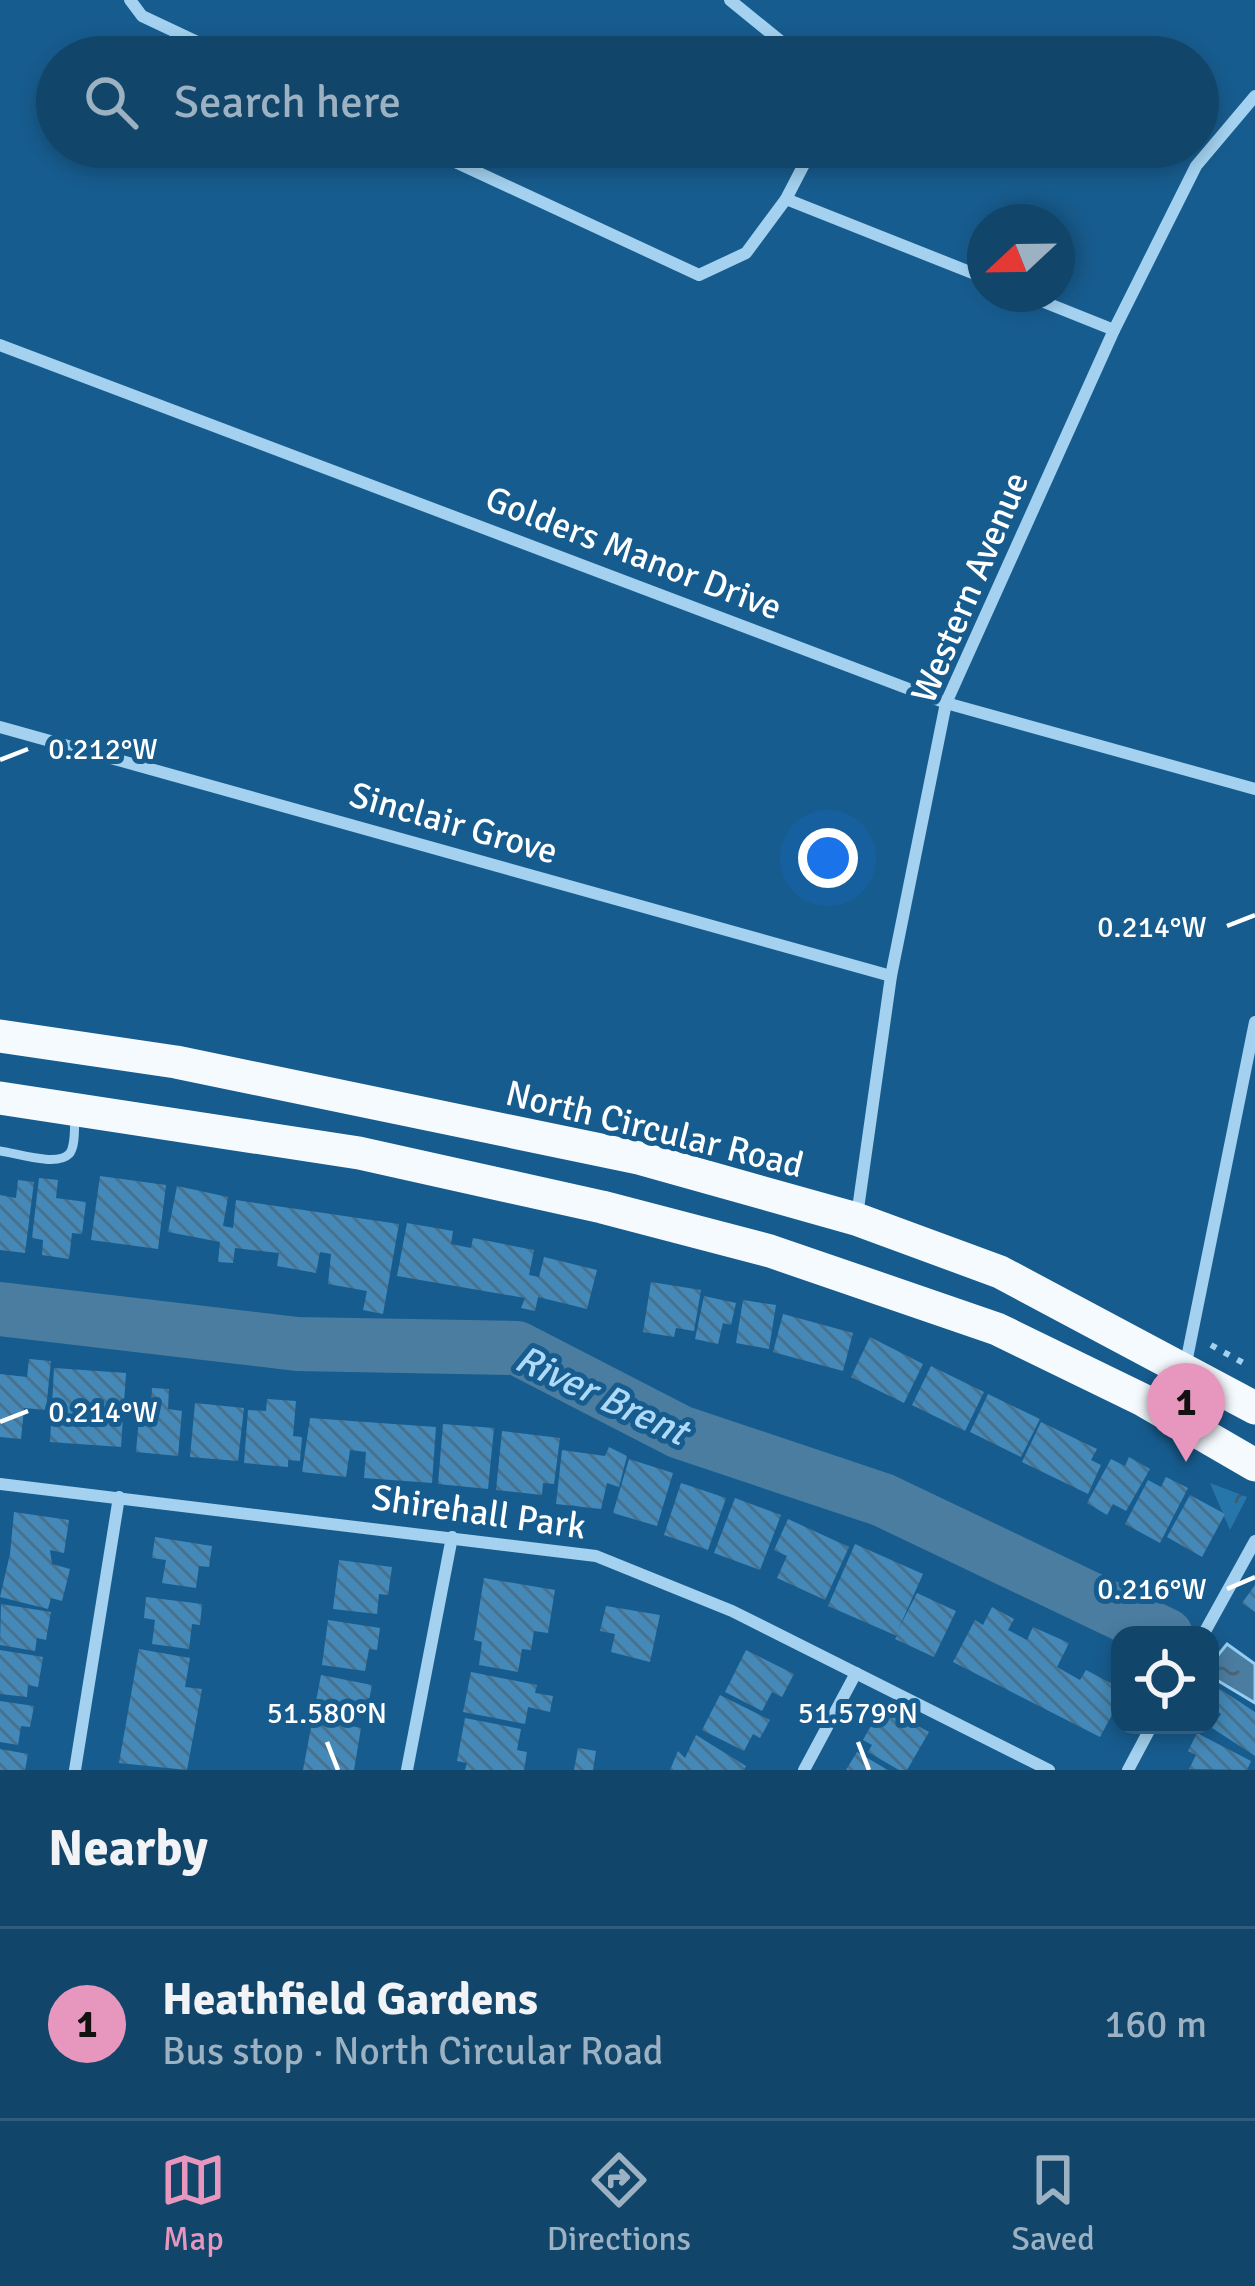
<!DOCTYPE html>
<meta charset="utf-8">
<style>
:root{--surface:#11456a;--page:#1a4c70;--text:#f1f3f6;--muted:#9cb1c1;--line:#305d7e;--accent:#e797bd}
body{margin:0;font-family:Signika,sans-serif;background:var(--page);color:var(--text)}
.controls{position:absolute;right:36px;bottom:36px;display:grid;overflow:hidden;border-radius:24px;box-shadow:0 6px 18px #0003}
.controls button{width:108px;height:108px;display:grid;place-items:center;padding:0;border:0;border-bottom:3px solid var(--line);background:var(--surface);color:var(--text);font:60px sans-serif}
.compass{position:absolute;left:967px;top:204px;width:108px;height:108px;border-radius:50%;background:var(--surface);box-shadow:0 6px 18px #0003;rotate:248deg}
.you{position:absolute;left:828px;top:858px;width:42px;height:42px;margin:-30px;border:9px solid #fff;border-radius:50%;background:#1a73e8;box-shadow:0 0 0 18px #1a73e833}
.badge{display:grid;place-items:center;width:78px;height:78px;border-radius:50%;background:var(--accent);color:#111;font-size:39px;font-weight:700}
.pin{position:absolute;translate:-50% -99px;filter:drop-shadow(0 3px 6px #0008)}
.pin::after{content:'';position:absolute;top:63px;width:42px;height:36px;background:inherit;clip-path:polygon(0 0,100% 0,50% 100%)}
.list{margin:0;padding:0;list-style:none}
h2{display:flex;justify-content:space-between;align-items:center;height:156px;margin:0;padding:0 48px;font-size:51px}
h2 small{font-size:39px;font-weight:400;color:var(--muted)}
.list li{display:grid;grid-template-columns:78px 1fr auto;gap:36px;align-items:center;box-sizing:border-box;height:192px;padding:0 48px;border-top:3px solid var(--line)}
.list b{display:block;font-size:45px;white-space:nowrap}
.list p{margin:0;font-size:39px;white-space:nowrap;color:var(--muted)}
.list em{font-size:39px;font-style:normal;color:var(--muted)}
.icon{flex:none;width:66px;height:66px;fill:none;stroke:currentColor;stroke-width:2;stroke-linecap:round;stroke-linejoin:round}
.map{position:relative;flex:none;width:1255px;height:1770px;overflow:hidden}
.search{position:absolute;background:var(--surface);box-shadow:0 6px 18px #0003;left:36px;right:36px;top:36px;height:132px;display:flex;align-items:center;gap:30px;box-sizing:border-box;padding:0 42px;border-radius:66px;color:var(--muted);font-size:45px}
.sheet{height:348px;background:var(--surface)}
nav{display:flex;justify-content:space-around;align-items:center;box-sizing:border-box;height:168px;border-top:3px solid var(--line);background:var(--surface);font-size:33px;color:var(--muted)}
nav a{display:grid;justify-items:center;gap:6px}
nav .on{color:var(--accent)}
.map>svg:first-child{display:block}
.forest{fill:url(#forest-crowns)}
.water{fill:url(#water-ripples);stroke:#95cef2;stroke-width:3}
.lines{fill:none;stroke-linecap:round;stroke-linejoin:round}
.river{stroke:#4b7da1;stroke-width:54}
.building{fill:url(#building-back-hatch)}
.path{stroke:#a3d1ef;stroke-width:6;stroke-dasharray:6 9;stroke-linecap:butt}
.service{stroke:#a3d1ef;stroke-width:9}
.minor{stroke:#a3d1ef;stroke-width:12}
.trunk{stroke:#f5faff;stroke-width:33}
.ticks{fill:none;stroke:#fff;stroke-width:4.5}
.labels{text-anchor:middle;stroke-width:10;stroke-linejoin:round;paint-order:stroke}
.street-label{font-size:36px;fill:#fff;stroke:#175c8e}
.water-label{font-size:39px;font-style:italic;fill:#afdaf7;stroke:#175c8e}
.ticks-label{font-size:30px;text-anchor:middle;fill:#fff;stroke:#175c8e;stroke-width:10;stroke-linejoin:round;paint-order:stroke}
</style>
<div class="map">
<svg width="1255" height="1770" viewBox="0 0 1255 1770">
<defs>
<pattern id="forest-crowns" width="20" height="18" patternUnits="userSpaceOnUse" patternTransform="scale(3)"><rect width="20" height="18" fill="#2676ab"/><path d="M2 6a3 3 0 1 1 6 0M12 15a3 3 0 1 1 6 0" fill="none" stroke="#3b5f77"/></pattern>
<pattern id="water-ripples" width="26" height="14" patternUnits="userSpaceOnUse" patternTransform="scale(3)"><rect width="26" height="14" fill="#4b7da1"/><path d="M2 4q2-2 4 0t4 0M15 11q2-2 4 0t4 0" fill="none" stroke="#4c6476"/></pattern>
<pattern id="building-back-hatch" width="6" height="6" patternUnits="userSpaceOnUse" patternTransform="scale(3)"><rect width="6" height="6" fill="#4489b8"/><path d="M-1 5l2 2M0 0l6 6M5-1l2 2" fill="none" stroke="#47718d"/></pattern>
</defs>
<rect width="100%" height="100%" fill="#175c8e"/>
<g class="forest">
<polygon points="0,1294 309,1331 446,1339 506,1334 537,1340 572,1352 664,1409 702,1426 807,1450 869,1473 1180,1626 1175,1635 1120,1635 1084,1612 950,1550 885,1514 771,1470 708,1458 667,1443 633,1425 564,1378 510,1366 445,1367 321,1359 227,1342 0,1319"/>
<polygon points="1210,1483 1247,1497 1230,1530"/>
</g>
<polygon class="water" points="1227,1644 1255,1664 1255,1703 1210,1676 1210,1665"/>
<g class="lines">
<polyline class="river" points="0,1309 297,1344 517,1348 680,1432 883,1500 1166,1635"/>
</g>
<g class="building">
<polygon points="100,1176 166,1185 158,1249 91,1240"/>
<polygon points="39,1178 58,1180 56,1198 86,1202 82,1234 72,1233 69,1259 42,1255 43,1240 32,1238"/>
<polygon points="18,1180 34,1182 25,1253 0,1250 0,1195 16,1198"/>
<polygon points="177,1186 228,1197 223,1226 233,1228 236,1200 399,1224 383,1314 363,1310 367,1291 328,1284 331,1254 320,1252 316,1273 277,1266 279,1253 235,1248 233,1263 218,1262 220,1242 168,1232"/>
<polygon points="407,1223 453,1231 451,1244 471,1248 473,1238 534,1250 529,1275 539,1277 544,1257 597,1270 587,1309 538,1297 535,1311 521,1308 525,1298 397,1276"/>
<polygon points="651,1282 701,1290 694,1331 676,1328 674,1337 643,1332"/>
<polygon points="704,1296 736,1303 731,1325 723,1323 718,1344 695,1339"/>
<polygon points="743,1300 776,1305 769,1349 736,1343"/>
<polygon points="783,1314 853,1333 843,1371 773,1352"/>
<polygon points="870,1337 923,1364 904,1403 851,1377"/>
<polygon points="29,1359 51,1361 46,1410 24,1408 21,1439 0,1437 0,1374 27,1377"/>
<polygon points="931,1366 984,1392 965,1431 912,1405"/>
<polygon points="54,1368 126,1373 121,1447 50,1442"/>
<polygon points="152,1388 169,1389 168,1409 182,1411 178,1456 136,1452 140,1405 151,1406"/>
<polygon points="988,1394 1040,1419 1021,1457 970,1432"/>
<polygon points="267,1399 296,1401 293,1436 302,1437 300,1461 288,1460 288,1467 244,1463 248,1410 266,1411"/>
<polygon points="195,1403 244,1408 238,1461 190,1457"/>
<polygon points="310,1418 436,1427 432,1483 364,1478 366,1452 350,1450 346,1477 302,1472"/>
<polygon points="1041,1422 1097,1449 1091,1460 1101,1465 1088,1494 1022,1462"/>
<polygon points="443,1424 494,1428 488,1489 438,1484"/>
<polygon points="502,1431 560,1438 554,1484 543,1483 542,1495 496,1490"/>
<polygon points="609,1447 627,1456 619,1487 607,1483 601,1509 556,1504 562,1450 605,1456"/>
<polygon points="1129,1457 1150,1469 1126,1511 1113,1504 1107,1515 1087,1503 1111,1459 1125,1466"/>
<polygon points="629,1459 673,1473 657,1526 613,1513"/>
<polygon points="1166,1477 1188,1488 1160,1543 1125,1524 1148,1480 1161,1487"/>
<polygon points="681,1483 726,1498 708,1550 664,1535"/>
<polygon points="1190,1495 1225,1514 1202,1557 1167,1537"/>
<polygon points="735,1498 781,1515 760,1570 714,1553"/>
<polygon points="14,1512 69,1520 64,1553 50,1550 52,1564 70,1569 62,1601 51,1598 48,1609 0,1597 10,1554"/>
<polygon points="788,1519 849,1547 825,1600 777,1578 787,1556 774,1550"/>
<polygon points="155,1537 212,1546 209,1567 199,1566 196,1588 162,1583 166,1560 152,1558"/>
<polygon points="855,1544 923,1574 898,1630 917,1593 956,1611 934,1657 895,1639 897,1636 828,1606"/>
<polygon points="339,1560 392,1567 388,1595 379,1594 377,1614 333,1609"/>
<polygon points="484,1578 555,1590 548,1633 534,1631 531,1650 522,1649 518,1672 479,1665 482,1642 474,1640"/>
<polygon points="1255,1585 1255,1612 1242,1603"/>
<polygon points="146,1597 202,1604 200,1625 192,1624 189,1649 152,1644 155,1620 144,1618"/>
<polygon points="1,1604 51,1612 46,1640 37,1638 35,1651 0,1645"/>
<polygon points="606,1606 660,1615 650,1662 611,1652 615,1634 600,1631"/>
<polygon points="992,1607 1014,1619 1008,1630 1027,1640 1033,1627 1069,1643 1057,1667 1080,1680 1086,1670 1120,1688 1120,1700 1100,1737 953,1662 975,1620 983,1625"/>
<polygon points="328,1620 380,1628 377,1650 369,1649 365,1671 322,1665"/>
<polygon points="139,1649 190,1658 185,1687 202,1689 187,1770 119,1763"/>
<polygon points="0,1650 43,1657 38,1687 28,1685 27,1697 0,1694"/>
<polygon points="746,1650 794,1674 782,1697 772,1692 762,1711 725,1692"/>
<polygon points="471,1672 537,1685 535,1693 553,1696 550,1712 528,1707 525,1724 463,1712"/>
<polygon points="321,1675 372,1685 368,1706 358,1704 354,1717 352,1726 361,1728 354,1770 303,1770"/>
<polygon points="1220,1689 1255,1712 1255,1756 1212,1728 1221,1714 1210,1705"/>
<polygon points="720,1695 770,1720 760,1738 753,1734 744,1751 702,1730"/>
<polygon points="0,1701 34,1706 30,1727 21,1726 18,1745 0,1742"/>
<polygon points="889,1710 929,1732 907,1770 899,1770 868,1752 872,1745 863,1740 877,1715 884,1719"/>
<polygon points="465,1718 521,1729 517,1750 527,1752 524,1770 465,1770 467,1763 457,1761"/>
<polygon points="1197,1733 1251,1761 1247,1770 1189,1769 1196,1755 1188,1751"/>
<polygon points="696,1735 746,1766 744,1770 670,1770 678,1751 685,1758"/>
<polygon points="578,1748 596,1751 593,1770 574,1770"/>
<polygon points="0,1749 28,1754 25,1770 0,1770"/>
<polygon points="857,1752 888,1770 846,1770"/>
</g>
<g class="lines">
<polyline class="path" points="1211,1345 1247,1365"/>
<path class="service" d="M0 1151C16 1153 57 1167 69 1154 76 1147 74 1126 75 1115"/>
<g class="minor">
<polyline points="130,0 142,16 229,57"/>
<polyline points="730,0 800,57"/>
<polyline points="423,147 699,275 746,253 786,199 985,278"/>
<polyline points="786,199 813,147"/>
<polyline points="1024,294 1114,330"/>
<polyline points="0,345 946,703 1255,789"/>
<polyline points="0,727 891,976"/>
<polyline points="857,1216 891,976 946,703 1114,330 1196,166 1255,96"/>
<polyline points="1185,1368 1255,1022"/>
<polyline points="0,1484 596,1556 732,1611 1049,1770"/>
<polyline points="1203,1635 1255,1541"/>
<polyline points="75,1770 119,1497"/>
<polyline points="407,1770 452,1537"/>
<polyline points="804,1770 856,1673"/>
<polyline points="1128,1770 1152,1725"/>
</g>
<g class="trunk">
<polyline points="0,1036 176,1062 639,1158 856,1219 1000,1272 1255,1408"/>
<polyline points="0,1098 359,1153 602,1207 770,1251 997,1329 1143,1400 1255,1465"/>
</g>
</g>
<path class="ticks" d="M0 760 28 749M1227 926 1255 915M0 1422 28 1411M1227 1589 1255 1577M327 1742 338 1770M858 1742 869 1770"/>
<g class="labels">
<g class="street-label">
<text transform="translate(634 552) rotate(21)" y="13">Golders Manor Drive</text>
<text transform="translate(969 587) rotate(-67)" y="13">Western Avenue</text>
<text transform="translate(454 822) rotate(16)" y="13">Sinclair Grove</text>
<text transform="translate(655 1128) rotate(14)" y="13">North Circular Road</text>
<text transform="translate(479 1511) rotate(8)" y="13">Shirehall Park</text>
</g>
<g class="water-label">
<text transform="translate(602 1394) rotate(25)" y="14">River Brent</text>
</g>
</g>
<g class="ticks-label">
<text x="103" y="759">0.212°W</text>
<text x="1152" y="937">0.214°W</text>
<text x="103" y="1422">0.214°W</text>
<text x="1152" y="1599">0.216°W</text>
<text x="327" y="1723">51.580°N</text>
<text x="858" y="1723">51.579°N</text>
</g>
</svg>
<div class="controls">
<button><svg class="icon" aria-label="locate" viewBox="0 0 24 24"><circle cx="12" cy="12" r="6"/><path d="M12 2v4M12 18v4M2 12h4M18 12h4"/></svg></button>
</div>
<svg class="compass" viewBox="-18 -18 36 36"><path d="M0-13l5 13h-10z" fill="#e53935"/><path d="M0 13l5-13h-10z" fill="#9cb1c1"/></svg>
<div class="you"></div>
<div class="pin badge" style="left:1186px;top:1462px">1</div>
<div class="search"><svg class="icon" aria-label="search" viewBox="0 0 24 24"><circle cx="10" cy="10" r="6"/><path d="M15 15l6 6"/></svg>Search here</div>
</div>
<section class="sheet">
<h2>Nearby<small></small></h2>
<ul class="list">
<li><span class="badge">1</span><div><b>Heathfield Gardens</b><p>Bus stop · North Circular Road</p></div><em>160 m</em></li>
</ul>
</section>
<nav>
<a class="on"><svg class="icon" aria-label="map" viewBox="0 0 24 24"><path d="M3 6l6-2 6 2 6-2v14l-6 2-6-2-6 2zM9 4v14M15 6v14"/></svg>Map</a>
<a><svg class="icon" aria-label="directions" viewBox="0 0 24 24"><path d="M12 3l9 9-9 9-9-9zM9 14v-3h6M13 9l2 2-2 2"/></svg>Directions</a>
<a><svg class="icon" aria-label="saved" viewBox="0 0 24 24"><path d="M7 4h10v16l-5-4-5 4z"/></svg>Saved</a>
</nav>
